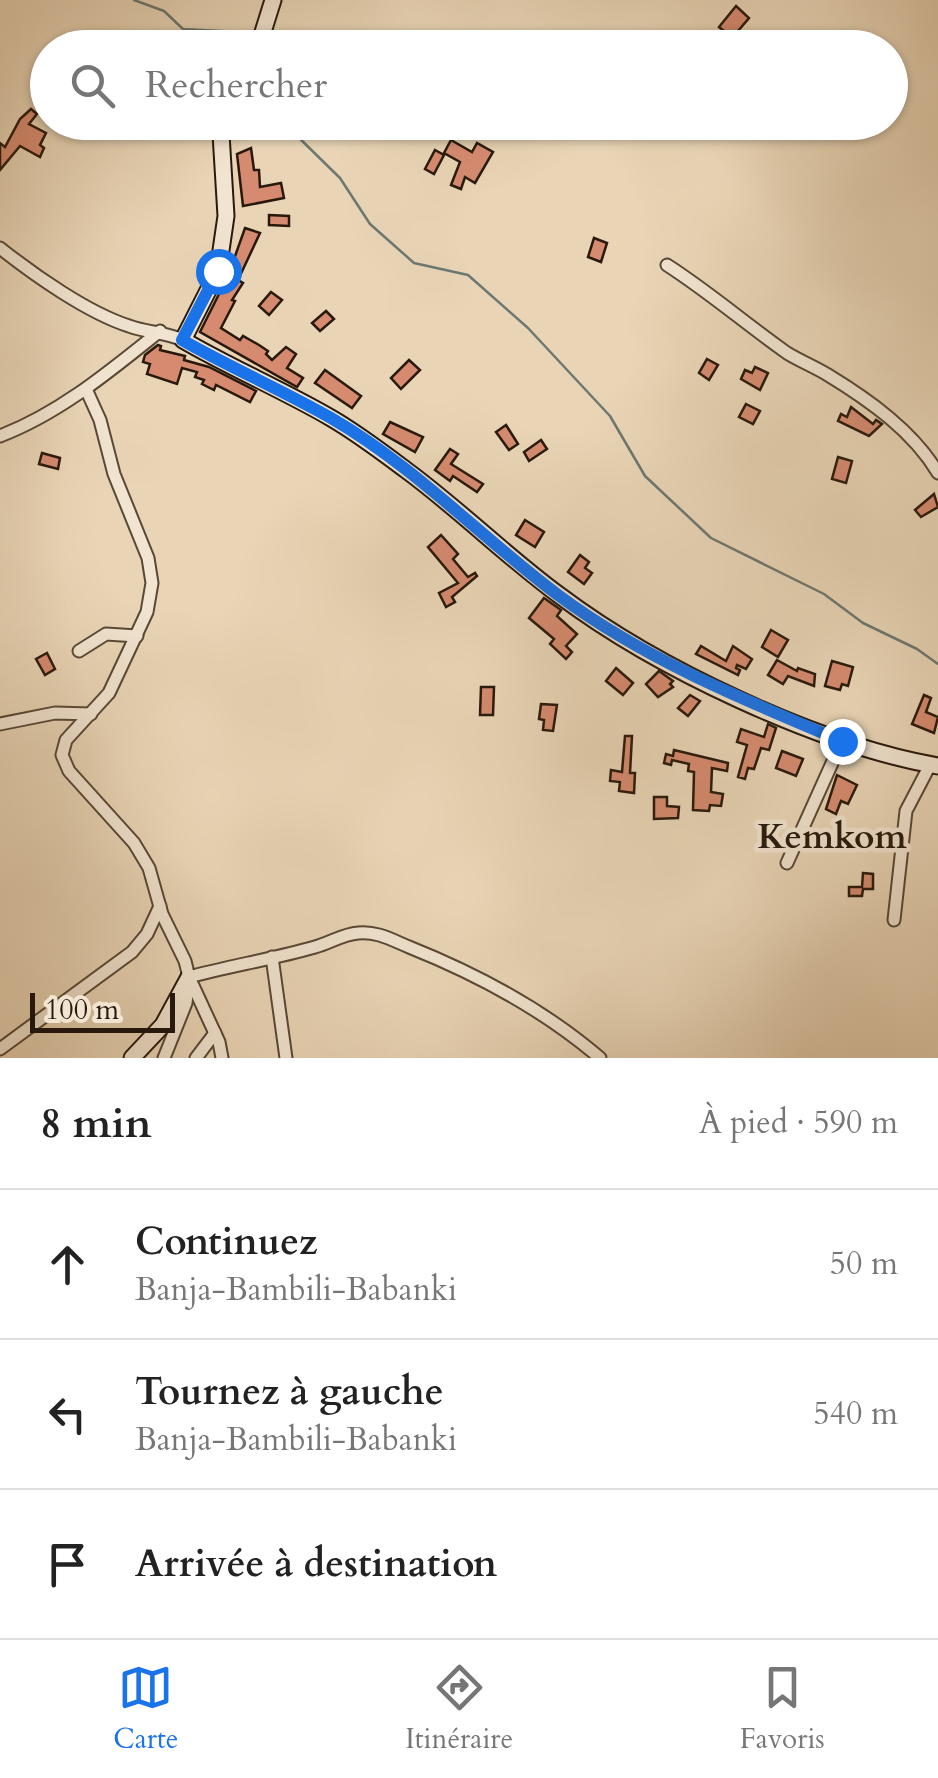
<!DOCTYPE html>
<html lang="fr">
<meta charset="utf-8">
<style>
:root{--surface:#fff;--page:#f2f2f2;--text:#222;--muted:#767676;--line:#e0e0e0;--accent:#1a73e8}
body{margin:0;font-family:Cardo,serif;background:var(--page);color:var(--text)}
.scale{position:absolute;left:30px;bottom:25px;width:145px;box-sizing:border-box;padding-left:10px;border:5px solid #28190c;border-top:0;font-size:28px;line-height:35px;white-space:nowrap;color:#28190c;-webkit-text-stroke:8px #f1e4d0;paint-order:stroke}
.stop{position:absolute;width:30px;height:30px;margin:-22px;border:8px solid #1a73e8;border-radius:50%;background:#fff}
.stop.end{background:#1a73e8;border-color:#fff;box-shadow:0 2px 10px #0008}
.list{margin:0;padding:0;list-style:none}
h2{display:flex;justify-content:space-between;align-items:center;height:130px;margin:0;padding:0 40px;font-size:42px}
h2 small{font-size:32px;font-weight:400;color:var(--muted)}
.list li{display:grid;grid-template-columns:65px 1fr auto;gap:30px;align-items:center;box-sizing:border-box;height:150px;padding:0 40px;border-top:2px solid var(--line)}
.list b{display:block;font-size:38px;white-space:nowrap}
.list p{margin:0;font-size:32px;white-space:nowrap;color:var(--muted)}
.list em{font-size:32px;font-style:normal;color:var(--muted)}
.icon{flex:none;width:55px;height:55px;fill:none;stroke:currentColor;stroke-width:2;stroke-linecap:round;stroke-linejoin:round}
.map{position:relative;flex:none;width:938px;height:1058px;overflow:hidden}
.search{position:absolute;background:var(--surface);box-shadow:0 2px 8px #0004;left:30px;right:30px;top:30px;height:110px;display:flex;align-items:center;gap:25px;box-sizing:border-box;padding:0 35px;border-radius:55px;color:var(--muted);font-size:38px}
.sheet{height:580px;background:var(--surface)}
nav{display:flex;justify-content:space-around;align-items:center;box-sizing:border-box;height:140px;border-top:2px solid var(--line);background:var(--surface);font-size:28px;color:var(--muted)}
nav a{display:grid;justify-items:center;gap:5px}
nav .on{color:var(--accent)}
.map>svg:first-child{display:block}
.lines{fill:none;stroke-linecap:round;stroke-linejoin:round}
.stream{stroke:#6c7871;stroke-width:2.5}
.building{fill:#d68b70;stroke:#28190c;stroke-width:2.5}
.street-casing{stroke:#584836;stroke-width:15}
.secondary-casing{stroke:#28190c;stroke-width:19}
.street{stroke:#f1e4d0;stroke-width:11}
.secondary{stroke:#f1e4d0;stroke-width:15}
.route{stroke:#1a73e8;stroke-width:12}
.labels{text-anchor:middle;stroke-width:9;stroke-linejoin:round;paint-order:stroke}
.quarter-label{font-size:35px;font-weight:bold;fill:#28190c;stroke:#f1e4d0}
</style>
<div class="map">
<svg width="938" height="1058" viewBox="0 0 938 1058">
<rect width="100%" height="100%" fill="#e9d5b6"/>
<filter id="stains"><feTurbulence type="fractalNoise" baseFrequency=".002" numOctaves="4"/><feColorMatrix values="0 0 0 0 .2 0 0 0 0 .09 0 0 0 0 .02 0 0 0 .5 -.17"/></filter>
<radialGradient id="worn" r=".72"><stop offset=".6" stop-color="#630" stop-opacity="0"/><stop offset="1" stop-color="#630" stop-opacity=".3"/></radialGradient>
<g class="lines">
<g class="stream">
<polyline points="134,0 164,11 183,29 240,32 252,46"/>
<polyline points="289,122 293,132 340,178 370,224 414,263 468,275 528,328 610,416 645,476 711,538 824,594 863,623 917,649 938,664"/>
</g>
</g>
<g class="building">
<polygon points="736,6 749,18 732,38 719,27"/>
<polygon points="31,109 37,114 29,124 46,133 40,145 44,148 40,157 20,146 0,170 0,143 5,147 20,119"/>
<polygon points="451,140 472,152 477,143 493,152 475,183 465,177 461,189 451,185 460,162 444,153"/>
<polygon points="251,148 254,170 259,170 260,187 281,183 284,198 243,206 237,154"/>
<polygon points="435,150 444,155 434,174 425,169"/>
<polygon points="269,215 289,216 289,226 269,225"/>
<polygon points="245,228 260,233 238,280 243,283 232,300 235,301 221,328 240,340 243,336 259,345 268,351 266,354 272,360 286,347 296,354 287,368 303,378 297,387 200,332 228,276"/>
<polygon points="594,238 607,243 601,262 588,257"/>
<polygon points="271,292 282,300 269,315 259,306"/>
<polygon points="326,311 334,319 320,331 312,323"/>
<polygon points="158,345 161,346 160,350 185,356 184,360 209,367 256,391 250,402 216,385 214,390 202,384 204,380 195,377 197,372 182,368 177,384 147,374 150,364 143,362 145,355"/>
<polygon points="707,359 718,365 709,380 699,373"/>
<polygon points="409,360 420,370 401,389 391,378"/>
<polygon points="755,367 768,373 760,390 741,379 745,370 752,373"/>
<polygon points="325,370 361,396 352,408 315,383"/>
<polygon points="746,404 760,411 753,424 739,417"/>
<polygon points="851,407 873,424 876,420 882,424 869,436 838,421 841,414 847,417"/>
<polygon points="390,422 423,437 415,452 383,434"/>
<polygon points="506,425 518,444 509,450 496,432"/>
<polygon points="541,440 547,449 529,461 524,452"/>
<polygon points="450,449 458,454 451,464 483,484 477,492 453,476 450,481 435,470"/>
<polygon points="42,453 60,458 58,469 39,464"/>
<polygon points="838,457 852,461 846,483 832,479"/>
<polygon points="934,494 938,507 921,517 915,510"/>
<polygon points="525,520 544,532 535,547 516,535"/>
<polygon points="441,535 458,554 453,559 468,577 475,573 477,576 452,597 455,602 446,607 439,593 458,583 428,547"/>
<polygon points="580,555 589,562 585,568 592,573 584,584 568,572"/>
<polygon points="544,598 561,610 557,616 577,634 566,646 572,652 566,659 550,644 554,639 529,618"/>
<polygon points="771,630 788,640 778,657 762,647"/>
<polygon points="701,646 726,661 733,646 752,659 746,669 737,665 736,668 740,670 738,675 696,654"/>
<polygon points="47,653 55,669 45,675 36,659"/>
<polygon points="777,660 797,671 798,668 815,674 814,686 788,676 783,684 768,675"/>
<polygon points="832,661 853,667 848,686 842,684 840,690 825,686"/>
<polygon points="616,668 633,683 623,695 606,681"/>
<polygon points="659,671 673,681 670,684 673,687 658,697 646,684"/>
<polygon points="481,687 494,687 493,715 480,715"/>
<polygon points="690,695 700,701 688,716 678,708"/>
<polygon points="924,695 931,698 926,712 938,717 934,733 912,724"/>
<polygon points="541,704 557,705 553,731 543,730 544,720 539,719"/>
<polygon points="768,724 776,728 769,750 761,748 754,769 748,768 745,779 738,777 747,745 737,742 741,729 764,737"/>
<polygon points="625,736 632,736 630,773 635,773 634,793 619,791 620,782 610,781 611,770 622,772"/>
<polygon points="674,750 728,763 727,771 712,768 711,792 723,794 721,806 710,805 709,811 693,810 694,772 688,771 689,764 672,760 671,765 664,763 666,754 673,756"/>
<polygon points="782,751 803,759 796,776 776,768"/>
<polygon points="837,775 857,785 848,804 841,801 836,814 826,809"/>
<polygon points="654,797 667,797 667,806 679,807 678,818 654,819"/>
<polygon points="863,873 873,874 873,889 863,889 862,896 849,896 849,887 862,887"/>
</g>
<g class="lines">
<g class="street-casing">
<g id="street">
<path d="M0 248C34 275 88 313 129 326 148 333 161 331 183 340"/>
<path d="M667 265C709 292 746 324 787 353 800 361 815 367 828 375 869 400 913 431 938 473"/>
<polyline points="86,389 100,420 114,474 148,558 152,583 147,612 109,693 66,740 62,755 69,771 134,843 149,868 162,914 185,961 189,977 186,1003 164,1058"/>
<path d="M0 436C60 413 110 371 160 331"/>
<polyline points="79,651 106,634 137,636"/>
<polyline points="0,724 55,713 91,714"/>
<polyline points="787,863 842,741"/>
<polyline points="894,920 906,811 930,765"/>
<polyline points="272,957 286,1058"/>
<polyline points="0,1049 132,952 147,934 160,906"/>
<polyline points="196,1058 215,1033"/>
<path d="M222 1058 219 1042 189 977C230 966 273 959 315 947 330 943 343 934 358 933 377 931 392 940 409 947 479 975 543 1009 600 1058"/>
</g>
</g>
<g class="secondary-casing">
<g id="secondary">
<polyline points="258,48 273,0"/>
<path d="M224 122 221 134 226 216 218 271 183 340C231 368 283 390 331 418 357 433 382 452 406 470 459 509 506 556 559 595 656 668 818 745 938 766"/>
<polyline points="132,1058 163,1025 189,977"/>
</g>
</g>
<use href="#street" class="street"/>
<use href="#secondary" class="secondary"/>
</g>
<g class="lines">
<path class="route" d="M218 271 182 340C231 368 282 390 331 418 414 466 482 538 558 595 644 659 744 700 842 741"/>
</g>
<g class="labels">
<g class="quarter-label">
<text x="832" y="848">Kemkom</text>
</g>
</g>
<rect width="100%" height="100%" filter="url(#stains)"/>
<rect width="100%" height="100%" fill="url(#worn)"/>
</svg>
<div class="scale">100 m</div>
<div class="stop" style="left:218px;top:271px"></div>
<div class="stop end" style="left:842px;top:741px"></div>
<div class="search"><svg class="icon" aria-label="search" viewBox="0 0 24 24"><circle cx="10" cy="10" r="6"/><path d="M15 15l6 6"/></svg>Rechercher</div>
</div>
<section class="sheet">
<h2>8 min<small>À pied · 590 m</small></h2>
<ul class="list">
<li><svg class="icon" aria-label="ahead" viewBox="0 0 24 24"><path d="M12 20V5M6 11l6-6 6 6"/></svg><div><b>Continuez</b><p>Banja-Bambili-Babanki</p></div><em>50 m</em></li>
<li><svg class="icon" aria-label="left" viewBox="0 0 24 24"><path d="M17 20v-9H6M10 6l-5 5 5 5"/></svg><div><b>Tournez à gauche</b><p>Banja-Bambili-Babanki</p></div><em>540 m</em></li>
<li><svg class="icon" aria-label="arrive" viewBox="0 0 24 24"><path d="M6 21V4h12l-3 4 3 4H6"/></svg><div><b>Arrivée à destination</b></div></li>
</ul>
</section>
<nav>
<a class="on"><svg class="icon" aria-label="map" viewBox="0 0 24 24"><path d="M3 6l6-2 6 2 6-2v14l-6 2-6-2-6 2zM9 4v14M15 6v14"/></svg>Carte</a>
<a><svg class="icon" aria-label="directions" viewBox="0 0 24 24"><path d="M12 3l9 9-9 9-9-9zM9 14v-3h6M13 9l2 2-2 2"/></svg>Itinéraire</a>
<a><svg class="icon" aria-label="saved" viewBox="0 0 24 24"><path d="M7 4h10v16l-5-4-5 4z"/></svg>Favoris</a>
</nav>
